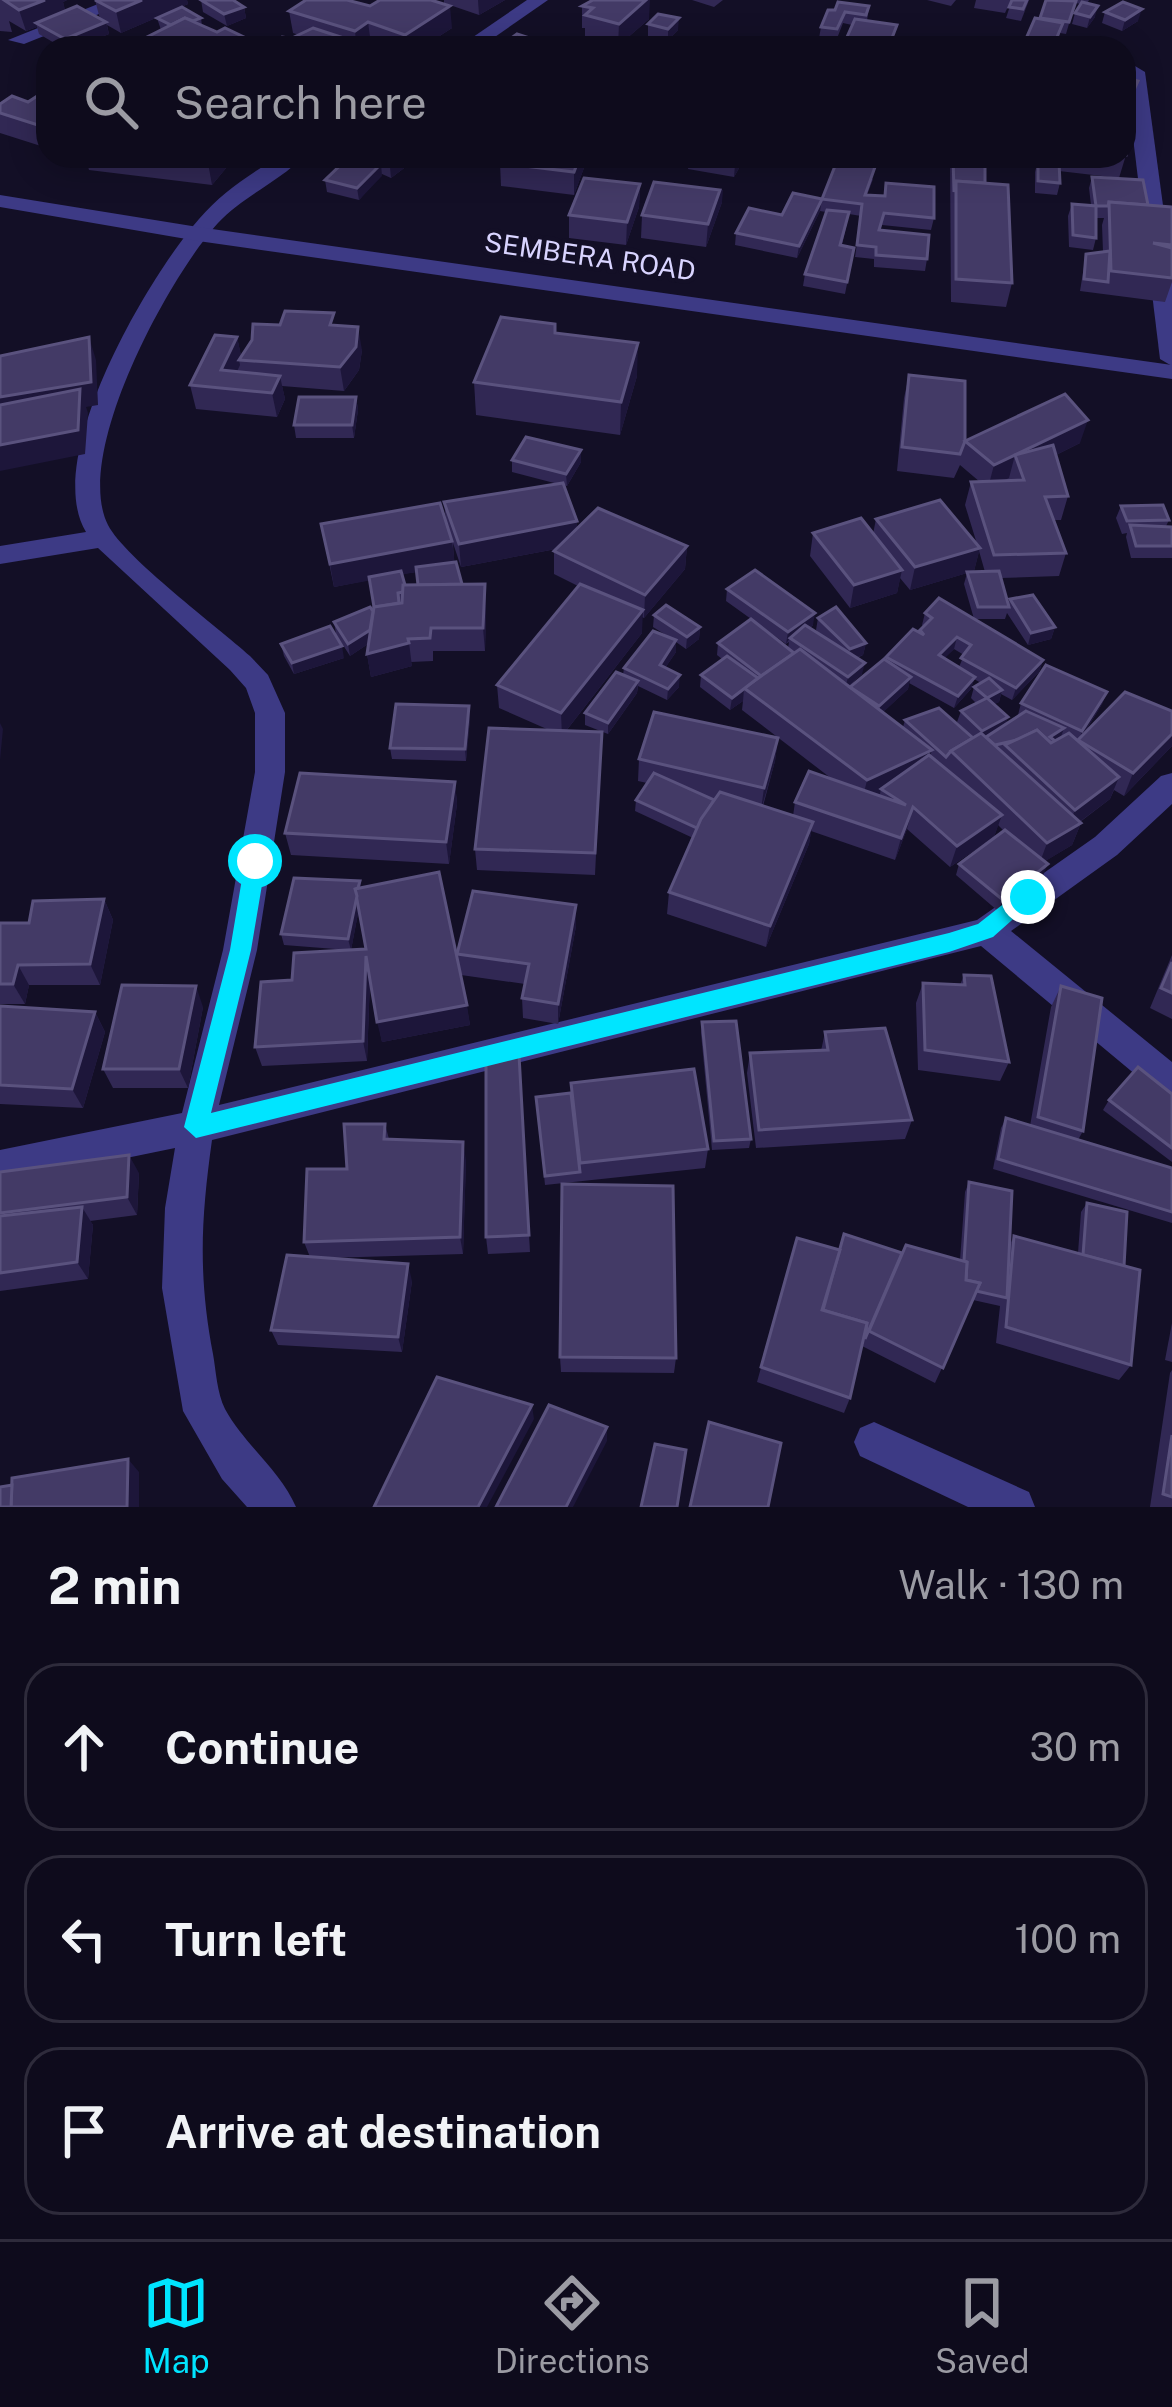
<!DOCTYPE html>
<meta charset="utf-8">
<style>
:root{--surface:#0e0b1c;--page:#171425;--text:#f1f3f6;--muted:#9b9ba3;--line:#2e2b3b;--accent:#00e5ff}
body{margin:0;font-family:"Public Sans",sans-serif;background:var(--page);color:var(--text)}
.stop{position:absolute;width:36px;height:36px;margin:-27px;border:9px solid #00e5ff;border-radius:50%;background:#fff}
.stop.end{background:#00e5ff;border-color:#fff;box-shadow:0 3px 12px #0008}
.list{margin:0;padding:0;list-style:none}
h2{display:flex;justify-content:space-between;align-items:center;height:156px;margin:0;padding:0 48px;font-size:51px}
h2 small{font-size:39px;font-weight:400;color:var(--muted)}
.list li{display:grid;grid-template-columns:78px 1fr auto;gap:36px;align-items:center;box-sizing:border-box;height:168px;margin:0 24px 24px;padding:0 24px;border:3px solid var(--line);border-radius:36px}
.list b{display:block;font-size:45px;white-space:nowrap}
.list em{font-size:39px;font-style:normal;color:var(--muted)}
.icon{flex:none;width:66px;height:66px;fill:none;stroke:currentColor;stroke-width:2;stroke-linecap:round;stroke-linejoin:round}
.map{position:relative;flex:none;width:1172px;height:1507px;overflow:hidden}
.search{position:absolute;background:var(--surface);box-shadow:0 6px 30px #0003;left:36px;right:36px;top:36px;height:132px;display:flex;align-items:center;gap:30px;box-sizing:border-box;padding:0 42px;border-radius:36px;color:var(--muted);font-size:45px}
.sheet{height:732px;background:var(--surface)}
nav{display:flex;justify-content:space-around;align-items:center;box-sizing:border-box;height:168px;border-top:3px solid var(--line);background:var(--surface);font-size:33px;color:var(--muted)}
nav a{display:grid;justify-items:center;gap:6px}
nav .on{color:var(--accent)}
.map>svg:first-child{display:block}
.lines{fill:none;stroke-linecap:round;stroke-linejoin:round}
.minor{fill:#3d3a85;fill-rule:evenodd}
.tertiary{fill:#3d3a85;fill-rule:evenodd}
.wall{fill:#312854;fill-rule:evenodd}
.shaded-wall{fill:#1d163a}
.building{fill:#433a66;stroke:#5a527e;stroke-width:3}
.route{fill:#00e5ff}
.labels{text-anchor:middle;stroke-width:9;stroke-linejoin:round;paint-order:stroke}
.far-street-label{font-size:27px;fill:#d9d4ff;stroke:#130f26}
</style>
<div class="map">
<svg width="1172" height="1507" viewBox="0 0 1172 1507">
<rect width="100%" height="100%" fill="#130f26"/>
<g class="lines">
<g class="minor">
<polygon points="108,0 134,0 24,44 8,40"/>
<polygon points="527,0 548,0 479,48 457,48"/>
<polygon points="1135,66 1145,72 1172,272 1172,366 1160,359 1125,72"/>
<path d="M280 156H304C279 182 243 196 218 223 169 277 72 454 108 525 125 558 218 627 250 656L268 675 285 713V772L257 950 219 1105 977 920 1095 837 1161 776 1172 773V804L1117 855 1011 931 1172 1062V1100L1160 1095 981 946 212 1140C201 1219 198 1275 213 1354 216 1371 217 1393 225 1409 244 1444 281 1471 296 1507H247L222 1479 183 1411 162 1288 165 1208 175 1148 0 1184V1150L182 1113 223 950 255 772V713L246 688 230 670 98 548 0 564V546L86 532C41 458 149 276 199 219 222 192 250 174 280 156Z"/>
<polygon points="874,1422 1029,1492 1035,1507 968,1507 860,1456 854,1442 860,1428"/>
</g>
<polygon class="tertiary" points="0,195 198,227 1172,365 1172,379 198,241 0,207"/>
</g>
<g class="wall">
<polygon points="0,0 67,0 63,2 65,11 100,19 95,0 187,0 188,4 121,33 107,25 109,34 74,48 63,48 39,34 37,27 26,31 9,21 12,32 0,31"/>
<polygon points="201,0 244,7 246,18 227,26 203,12"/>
<polygon points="444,0 505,0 479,15 444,3"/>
<polygon points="692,0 723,0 714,7"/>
<polygon points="927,0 956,0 951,6"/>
<polygon points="976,0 1011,0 1005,13 974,8"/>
<polygon points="1012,0 1029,0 1021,21 1006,18"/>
<polygon points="1046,0 1089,0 1087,4 1095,17 1087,28 1072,24 1075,13 1081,4 1075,3 1066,34 1060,33 1059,37 1040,19"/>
<polygon points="582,6 649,19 618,46 585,37 585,28 582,28"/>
<polygon points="869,6 867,21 896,37 891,48 846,48 847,37 852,25 843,23 836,41 819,38 821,27 835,10"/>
<polygon points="289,11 452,28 421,48 381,48 371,44 365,48 272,48 299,35 293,33"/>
<polygon points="1105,12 1138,21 1122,31 1102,23"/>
<polygon points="157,18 201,18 202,26 217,32 246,38 248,48 125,48 161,30"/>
<polygon points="648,24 678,30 668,40 648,36"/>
<polygon points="1124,78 1138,81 1126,125 1126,155 1119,178 1059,171 1060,183 1057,195 1035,193 1035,172 1038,160 1047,161 1047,156 1124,156"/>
<polygon points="48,89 48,145 44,147 0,133 0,104 28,102"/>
<polygon points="85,156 236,156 212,185 89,170"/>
<polygon points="334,156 420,156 391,178 382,174 359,200 327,192 325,180 345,161"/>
<polygon points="585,156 585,165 574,195 501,186 500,163"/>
<polygon points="690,156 746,156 734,177 688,169"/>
<polygon points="950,156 985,156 985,183 1012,283 1006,307 951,302"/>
<polygon points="1092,177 1148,205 1172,207 1172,282 1165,302 1080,291 1086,254 1103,252 1102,225 1104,218 1096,218 1096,238 1093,250 1069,247 1068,216 1072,204 1091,205 1089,188"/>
<polygon points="873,179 867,195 884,196 886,183 934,218 931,230 882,225 880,231 927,259 925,271 874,267 874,259 855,257 861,216 849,214 842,245 854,248 845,294 803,286 805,274 826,212 820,211 797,258 735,245 736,233"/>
<polygon points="640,184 639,207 626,245 569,238 569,215"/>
<polygon points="722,202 706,247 641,238 642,215"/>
<polygon points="336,325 362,350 359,370 344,391 282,386 285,399 277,417 196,409 190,385 237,337 241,356"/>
<polygon points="556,333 637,376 620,435 476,415 474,382"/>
<path d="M909 375 965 441 1080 443 1056 455 1068 496 1061 520H1054L1066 553 1059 576 1001 578 1008 604 1010 599 1055 627 1051 639 1028 645 1007 613 1005 619H975L1043 660 1039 672 1012 700 1001 694 999 702 994 704 1008 717 1006 723 1018 715 1021 703 1107 692 1102 704 1083 735 1172 711V746L1124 796 1114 790 1110 799 1080 822 1081 823 1072 845 1045 861 1043 875 998 911 956 875 959 864 1004 831 998 825 994 837 950 867 907 829 895 860 811 831 809 844 766 947 667 914 669 892 693 838 635 811 636 800 647 783 638 781 639 759 778 738 775 761 763 806 793 816 795 802 832 779 742 710 743 701 730 710 700 687 701 675 722 659 717 655 718 643 788 648 789 642 786 644 726 601 727 589 813 625 810 628 821 635 816 630 818 618 866 643 863 655 857 658 862 674 849 686 850 687 919 632 923 626 922 625 925 613 974 619 964 584 967 573 910 590 900 578 897 593 850 608 810 556 813 533 873 534 876 519 977 544 965 505 971 482H980L960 465 954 478 897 471 904 398ZM979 551 985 572H970L974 571ZM954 649 964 655 959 667 944 658ZM974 679 981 683 974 687 971 698 976 703 961 711 957 722 973 738 905 720 903 727 883 712 908 689 909 683 954 708 971 689Z"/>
<polygon points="356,397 358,410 354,438 296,438 294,425"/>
<path d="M512 460 581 462 567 486 564 485 577 521V528L687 546 685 569 644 618 642 617V633L566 731 602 732 595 875 477 870 475 849 549 730 499 708 497 685 578 586 554 574V551L556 549 461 567 453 543 454 562 462 584 486 607 485 651H433V661L411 662 412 666 371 677 367 654 368 644 350 656 336 634 334 622 373 611 374 607 369 580 334 587 321 524 446 521 444 502 558 484 512 472ZM416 572 418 585H405L402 574Z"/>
<polygon points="1121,506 1169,520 1166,526 1172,527 1172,558 1131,558 1126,537 1127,533 1122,534 1116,518"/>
<polygon points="654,615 700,627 699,639 686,649 676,642 676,652 665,668 679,687 667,700 638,686 637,693 608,734 585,725 585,713 623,675 624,668 669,637 653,627"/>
<polygon points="281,644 344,658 294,674 284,656"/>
<polygon points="470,718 466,761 392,759 390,748"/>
<polygon points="455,782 457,804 449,864 291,855 285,833"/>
<path d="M360 881 361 888 457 954 576 905V926L558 1024 523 1018 522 998 525 984 461 975 470 1025 382 1042 370 980 367 1061 262 1066 255 1047 348 950 284 945 281 934ZM359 908 366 949 351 950Z"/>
<polygon points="104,899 113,920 100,985 29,985 25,1004 0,1004 0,923 29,923"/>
<polygon points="1172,955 1172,1019 1150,1008"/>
<polygon points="964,975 1009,1062 1000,1081 918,1070 916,1003 923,983 960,985"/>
<polygon points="1061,986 1083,1131 1078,1140 1172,1168 1172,1223 993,1169 1001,1128 1006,1118 1030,1126 1051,1007"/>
<polygon points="0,1006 95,1012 105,1032 83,1108 0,1104"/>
<polygon points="203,1007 188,1088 113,1088 103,1069"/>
<polygon points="702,1022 751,1139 749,1148 712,1150 701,1033"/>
<polygon points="825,1032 912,1120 905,1139 756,1148 747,1073 750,1053 821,1051"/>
<polygon points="519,1055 530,1252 488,1254 486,1237"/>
<polygon points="1172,1094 1172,1162 1103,1110 1109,1100"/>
<polygon points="536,1097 708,1149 705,1168 545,1185"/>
<polygon points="385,1124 389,1139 466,1160 463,1254 326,1258 412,1281 402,1352 278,1345 271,1330 310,1257 304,1242 347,1169"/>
<polygon points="0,1172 139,1173 137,1215 90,1221 93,1225 88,1279 0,1291"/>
<polygon points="969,1182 1010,1244 1014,1236 1078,1253 1081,1212 1087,1203 1124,1266 1131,1365 1119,1380 996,1343 1000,1306 973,1300 935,1383 862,1346 864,1343 862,1347 850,1398 844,1413 757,1382 797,1238 839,1249 902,1253 960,1260 965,1192"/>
<polygon points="1172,1323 1172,1362 1165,1360"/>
<polygon points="560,1357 676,1358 674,1373 561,1372"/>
<polygon points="1172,1370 1172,1507 1150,1507 1170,1373"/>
</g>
<g class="shaded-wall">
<polygon points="45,0 67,0 63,2 67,16 36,23 37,27 26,31 19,10"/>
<polygon points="142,0 187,0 188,4 121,33 116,11"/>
<polygon points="478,0 505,0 479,15"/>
<polygon points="646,0 650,0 649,19 618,46 619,24"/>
<polygon points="450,6 452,28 421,48 406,48 405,35"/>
<polygon points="1098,6 1095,17 1087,28 1090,17"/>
<polygon points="244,7 246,18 227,26 224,14"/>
<polygon points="1142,9 1138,21 1122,31 1125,20"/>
<polygon points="679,18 678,30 668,40 668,29"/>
<polygon points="106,22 109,34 74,48 67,48 65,39"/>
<polygon points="368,22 371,44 365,48 347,48 356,42 355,31"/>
<polygon points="246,38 248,48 226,48"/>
<polygon points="48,118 48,145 44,147 38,125"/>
<polygon points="213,156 236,156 212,185 208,163"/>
<polygon points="389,156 420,156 391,178"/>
<polygon points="580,156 585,156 585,165 574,195 574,172"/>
<polygon points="740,156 746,156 734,177 735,165"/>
<polygon points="381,164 382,176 359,200 357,188"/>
<polygon points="640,184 639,207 626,245 627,222"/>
<polygon points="720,190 723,190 722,202 706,247 708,224"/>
<polygon points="822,199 820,211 797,258 799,246"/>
<polygon points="358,327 362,350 359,370 344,391 340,367"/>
<polygon points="89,337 96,360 98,405 86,407 88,413 85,454 0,471 0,397"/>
<polygon points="237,337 242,360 239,360 240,365 229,389 221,370"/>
<polygon points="638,343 637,376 620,435 621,402"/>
<polygon points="280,376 285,399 277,417 272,393"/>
<polygon points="356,397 358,410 354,438 352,425"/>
<polygon points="1088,420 1080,443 1022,472 1015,455 1009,478 988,488 994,465"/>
<polygon points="581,450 581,462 567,486 566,474"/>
<polygon points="577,521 577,545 461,567 459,544"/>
<polygon points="452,541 455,565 334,587 330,564"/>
<polygon points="687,546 685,569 644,618 645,595"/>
<polygon points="980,548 974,571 910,590 915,567"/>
<polygon points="902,570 897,593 850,608 854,585"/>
<polygon points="485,584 486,607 485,651 483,628"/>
<polygon points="643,610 642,633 562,736 561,713"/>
<polygon points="815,613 813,625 792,640 790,638 786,644 788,632"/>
<polygon points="700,627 699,639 686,649 687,637"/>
<polygon points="1055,627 1051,639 1028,645 1031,633"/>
<polygon points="370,630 371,642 350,656 348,644"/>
<polygon points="957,637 954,649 936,667 939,655"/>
<polygon points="676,640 676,652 659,677 660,665"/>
<polygon points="409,643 412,666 371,677 367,654"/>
<polygon points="866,643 863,655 847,661 850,649"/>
<polygon points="342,646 344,658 294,674 292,663"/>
<polygon points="1043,660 1039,672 1012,700 1016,688"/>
<polygon points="865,663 862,674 845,689 848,677"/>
<polygon points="680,675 679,687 667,700 668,689"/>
<polygon points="911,677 908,689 877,718 879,706"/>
<polygon points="975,677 971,689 954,708 958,696"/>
<polygon points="638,681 637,693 608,734 608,723"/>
<polygon points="744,689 743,701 730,710 732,698"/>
<polygon points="1002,690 999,702 984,710 987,698"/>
<polygon points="1107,692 1102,704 1078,743 1082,731"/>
<polygon points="469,706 470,718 466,761 465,749"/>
<polygon points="1008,717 1005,728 978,743 982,731"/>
<polygon points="0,723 3,729 0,760"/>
<polygon points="1064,728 1060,740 1046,748 1050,737"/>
<polygon points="1172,734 1172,746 1124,796 1133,773"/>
<polygon points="778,738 775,761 761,810 764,788"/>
<polygon points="932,750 926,772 881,789 880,794 862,802 867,780"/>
<polygon points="1119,777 1110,799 1066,832 1075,810"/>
<polygon points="455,782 457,804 449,864 446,842"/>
<polygon points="913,807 907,829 895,860 901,838"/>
<polygon points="1002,815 994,837 950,867 957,846"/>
<polygon points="813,822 809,844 766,947 770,926"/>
<polygon points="1081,823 1072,845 1039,865 1047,843"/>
<polygon points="1048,864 1043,875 998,911 1003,900"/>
<polygon points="360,881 362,893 351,950 348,939"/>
<polygon points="104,899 113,920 100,985 90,964"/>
<polygon points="576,905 576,926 558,1024 558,1004"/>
<polygon points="366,956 370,977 367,1061 363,1041"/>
<polygon points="18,965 29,985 25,1004 13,984"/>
<polygon points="196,986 203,1007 188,1088 179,1069"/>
<polygon points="467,1005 470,1025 382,1042 377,1022"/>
<polygon points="95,1012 105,1032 83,1108 72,1089"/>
<polygon points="463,1142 466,1160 463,1254 460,1237"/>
<polygon points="129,1155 139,1173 137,1215 127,1197"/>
<polygon points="82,1207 93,1225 88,1279 77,1262"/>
<polygon points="408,1264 412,1281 402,1352 398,1337"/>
<polygon points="532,1405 534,1419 487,1507 478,1507"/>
<polygon points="607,1427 607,1441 573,1507 566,1507"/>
<polygon points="128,1459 139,1472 139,1507 127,1507"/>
</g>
<g class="building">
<polygon points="4,0 45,0 19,10"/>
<polygon points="95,0 142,0 116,11"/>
<polygon points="201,0 233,0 244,7 224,14"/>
<polygon points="306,0 347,0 370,6 380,0 431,0 450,6 405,35 368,22 355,31 289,11"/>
<polygon points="593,0 646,0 619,24 585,15 593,8 582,6"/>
<polygon points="1012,0 1027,0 1023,9 1009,7"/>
<polygon points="1046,0 1076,1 1069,22 1040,18"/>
<polygon points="838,2 869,6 866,15 845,12 837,29 821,27 828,10 835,10"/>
<polygon points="1082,2 1098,6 1090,17 1075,13"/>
<polygon points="1123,2 1142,9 1125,20 1105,12"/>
<polygon points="77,6 106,22 65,39 36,23"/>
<polygon points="182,7 201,18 193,21 185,18 171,25 157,18"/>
<polygon points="658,14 679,18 668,29 648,24"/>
<polygon points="185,18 217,32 225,28 246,38 226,48 125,48"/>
<polygon points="1035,18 1063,23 1057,37 1118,47 1022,48"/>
<polygon points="855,19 897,25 890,43 847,37"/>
<polygon points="313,28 356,42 347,48 326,48 326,44 292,38"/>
<polygon points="517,34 542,42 534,48 497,48"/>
<polygon points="282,37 326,44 322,48 272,48"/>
<polygon points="818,40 836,42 834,48 814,48"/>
<polygon points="990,40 1018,45 1017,48 987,48"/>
<polygon points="1124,78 1138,81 1134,90 1124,88"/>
<polygon points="48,89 48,118 38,125 0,113 0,104 12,96 28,102"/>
<polygon points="1124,95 1129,96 1129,112 1124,112"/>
<rect x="1124" y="118" width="2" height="37"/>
<polygon points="154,156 213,156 208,163"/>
<polygon points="503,156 580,156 574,172 500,163"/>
<polygon points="690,156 740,156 735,165"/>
<polygon points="953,156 985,156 985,183 956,181 954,192"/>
<polygon points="349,157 381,164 357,188 325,180"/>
<polygon points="1038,160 1059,162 1060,183 1038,181"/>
<polygon points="837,161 875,167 865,195 885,196 886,183 934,187 934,218 884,213 879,230 929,235 927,259 876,255 876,247 857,245 862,204 822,199 799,246 736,233 749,208 782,215 793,193 822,199"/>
<polygon points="1092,177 1143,180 1148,205 1109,202 1108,206 1096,206"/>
<polygon points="584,178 640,184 627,222 569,215"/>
<polygon points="956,181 1008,185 1012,283 956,279"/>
<polygon points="654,182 720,190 708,224 642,215"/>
<polygon points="1109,202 1172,207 1172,245 1153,243 1172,248 1172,278 1111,271"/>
<polygon points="1072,204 1096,206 1096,238 1073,235"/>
<polygon points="827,210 849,212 840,245 854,248 847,282 805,274"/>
<polygon points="1110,251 1108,282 1084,279 1086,254"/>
<polygon points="285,311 334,313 330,325 358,327 356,347 340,367 239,360 252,340 253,324 280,325"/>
<polygon points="501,317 555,324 555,333 638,343 621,402 474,382"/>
<polygon points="215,335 237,337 221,370 280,376 272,393 190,385"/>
<polygon points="89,337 91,382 0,397 0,356"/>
<polygon points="909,375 965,381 965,441 960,454 902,447"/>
<polygon points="80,389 78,430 0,445 0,405"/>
<polygon points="1065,394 1088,420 994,465 965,441"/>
<polygon points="299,397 356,397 352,425 294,425"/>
<polygon points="526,437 581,450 566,474 512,460"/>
<polygon points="1053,445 1068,496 1045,497 1066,553 994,555 971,482 1024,480 1015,455"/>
<polygon points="563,483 577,521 459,544 444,502"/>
<polygon points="940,500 980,548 915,567 876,519"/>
<polygon points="440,503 452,541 330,564 321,524"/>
<polygon points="1163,505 1169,520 1127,521 1121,506"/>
<polygon points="598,508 687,546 645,595 554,551"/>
<polygon points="861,518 902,570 854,585 813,533"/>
<polygon points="1130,525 1172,527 1172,546 1136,546"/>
<polygon points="456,562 462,584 418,585 416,567"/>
<polygon points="755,570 815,613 788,632 727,589"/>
<polygon points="401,571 405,585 403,592 398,593 399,603 374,607 369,577"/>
<polygon points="999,571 1009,607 978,607 967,572"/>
<polygon points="485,584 483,628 431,628 430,638 408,639 409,643 367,654 374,607 402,603 403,585"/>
<polygon points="580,584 643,610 561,713 497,685"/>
<polygon points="1033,595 1055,627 1031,633 1010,599"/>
<polygon points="939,598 1043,660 1016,688 961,658 971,645 957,637 939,655 975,677 958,696 886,657 913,629 924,635 920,630 932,618 925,613"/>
<polygon points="666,605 700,627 687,637 654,615"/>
<polygon points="370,607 373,611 370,630 348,644 334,622"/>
<polygon points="836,607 866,643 850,649 818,618"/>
<polygon points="751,619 794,653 761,676 718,643"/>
<polygon points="805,625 865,663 848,677 790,638"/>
<polygon points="330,626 342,646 292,663 281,644"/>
<polygon points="653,631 676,640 660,665 680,675 668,689 624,668"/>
<polygon points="800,649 932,750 867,780 744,688"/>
<polygon points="727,656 758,678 732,698 701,675"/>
<polygon points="884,659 911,677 879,706 850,687"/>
<polygon points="1046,665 1107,692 1082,731 1021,703"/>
<polygon points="616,672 638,681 608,723 585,713"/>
<polygon points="989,678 1002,690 987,698 974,687"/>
<polygon points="1125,692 1172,711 1172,734 1133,773 1078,740"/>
<polygon points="987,698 1008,717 982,731 961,711"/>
<polygon points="396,704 469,706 465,749 390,748"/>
<polygon points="939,708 973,738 951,751 946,757 905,720"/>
<polygon points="1026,711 1064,728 1050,737 1055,741 1051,743 1037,730 1017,740 995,745 986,737"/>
<polygon points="654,712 778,738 764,788 639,759"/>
<polygon points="489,728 602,732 595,853 475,849"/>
<polygon points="1037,730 1051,743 1069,733 1119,777 1075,810 1005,745"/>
<polygon points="981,733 1081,823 1047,843 951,751"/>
<polygon points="929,755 1002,815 957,846 913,807 901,838 795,802 809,771 906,805 881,789"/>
<polygon points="300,773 455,782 446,842 285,833"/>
<polygon points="654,773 714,800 697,828 636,800"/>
<polygon points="720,792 813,822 770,926 669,892 701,819"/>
<polygon points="1005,830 1048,864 1003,900 959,864"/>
<polygon points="439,872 467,1005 377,1022 366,956 363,1041 255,1047 261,982 292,980 294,953 366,949 355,889"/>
<polygon points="294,878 360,881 358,888 355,889 357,896 348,939 281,934"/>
<polygon points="473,891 576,905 558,1004 522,998 529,964 457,954"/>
<polygon points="104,899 90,964 18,965 13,984 0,984 0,923 29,923 33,901"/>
<polygon points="1172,962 1172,993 1161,988"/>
<polygon points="964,975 991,976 1009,1062 925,1050 923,983 965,985"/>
<polygon points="122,985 196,986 179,1069 103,1069"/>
<polygon points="1061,986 1102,998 1083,1131 1038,1117"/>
<polygon points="0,1006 95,1012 72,1089 0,1085"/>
<polygon points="736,1021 751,1139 714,1141 702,1022"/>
<polygon points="885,1028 912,1120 759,1130 750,1053 828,1050 825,1032"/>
<polygon points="519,1055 529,1235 486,1237 486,1057"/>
<polygon points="1138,1067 1172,1094 1172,1148 1109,1100"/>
<polygon points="694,1069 708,1149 580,1163 571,1083"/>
<polygon points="571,1093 580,1172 545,1176 536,1097"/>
<polygon points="1006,1118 1172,1168 1172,1212 998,1159"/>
<polygon points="344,1124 385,1124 384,1139 463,1142 460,1237 304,1242 307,1169 347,1169"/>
<polygon points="129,1155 127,1197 0,1213 0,1172"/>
<polygon points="969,1182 1012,1191 1007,1298 976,1291 980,1283 966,1280 967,1262 964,1261"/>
<polygon points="562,1184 673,1186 676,1358 560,1357"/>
<polygon points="1087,1203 1127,1212 1124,1266 1083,1255"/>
<polygon points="82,1207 77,1262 0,1273 0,1216"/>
<polygon points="844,1234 902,1253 865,1339 867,1323 823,1310"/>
<polygon points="1014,1236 1140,1270 1131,1365 1006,1327"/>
<polygon points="797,1238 840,1250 822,1310 867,1323 850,1398 761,1367"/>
<polygon points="906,1245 967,1262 966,1280 980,1283 943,1368 869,1331"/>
<polygon points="287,1255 408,1264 398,1337 271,1330"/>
<polygon points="437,1377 532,1405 478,1507 374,1507"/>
<polygon points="549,1405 607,1427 566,1507 496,1507"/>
<polygon points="709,1422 781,1443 768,1507 690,1507"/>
<polygon points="1172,1435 1172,1497 1163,1494"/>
<polygon points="655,1444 686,1450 677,1507 641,1507"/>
<polygon points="128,1459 127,1507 11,1507 12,1478"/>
<polygon points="12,1485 11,1507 0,1507 0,1487"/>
</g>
<polygon class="route" points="255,853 266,861 251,950 211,1113 949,933 978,924 1020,891 1028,889 1038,897 993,937 949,952 196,1138 184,1127 230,950 245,861"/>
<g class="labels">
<g class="far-street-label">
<text transform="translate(590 257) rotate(8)" y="9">SEMBERA ROAD</text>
</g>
</g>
</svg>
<div class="stop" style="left:255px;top:861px"></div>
<div class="stop end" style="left:1028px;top:897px"></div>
<div class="search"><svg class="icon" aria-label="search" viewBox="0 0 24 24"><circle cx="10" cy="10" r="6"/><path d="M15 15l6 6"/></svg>Search here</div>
</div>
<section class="sheet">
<h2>2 min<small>Walk · 130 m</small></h2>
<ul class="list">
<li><svg class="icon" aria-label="ahead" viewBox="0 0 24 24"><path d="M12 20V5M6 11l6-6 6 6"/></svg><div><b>Continue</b></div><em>30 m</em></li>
<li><svg class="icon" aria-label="left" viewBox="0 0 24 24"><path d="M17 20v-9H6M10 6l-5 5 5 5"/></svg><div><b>Turn left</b></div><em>100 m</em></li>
<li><svg class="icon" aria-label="arrive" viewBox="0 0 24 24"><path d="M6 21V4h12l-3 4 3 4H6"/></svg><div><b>Arrive at destination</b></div></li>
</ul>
</section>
<nav>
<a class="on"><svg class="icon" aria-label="map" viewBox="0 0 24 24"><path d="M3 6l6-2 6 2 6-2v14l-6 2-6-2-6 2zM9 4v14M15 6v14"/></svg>Map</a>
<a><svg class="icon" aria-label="directions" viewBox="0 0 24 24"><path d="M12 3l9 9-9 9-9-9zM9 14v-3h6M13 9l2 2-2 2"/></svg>Directions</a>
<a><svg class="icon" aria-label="saved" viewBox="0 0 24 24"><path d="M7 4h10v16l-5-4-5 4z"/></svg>Saved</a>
</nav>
